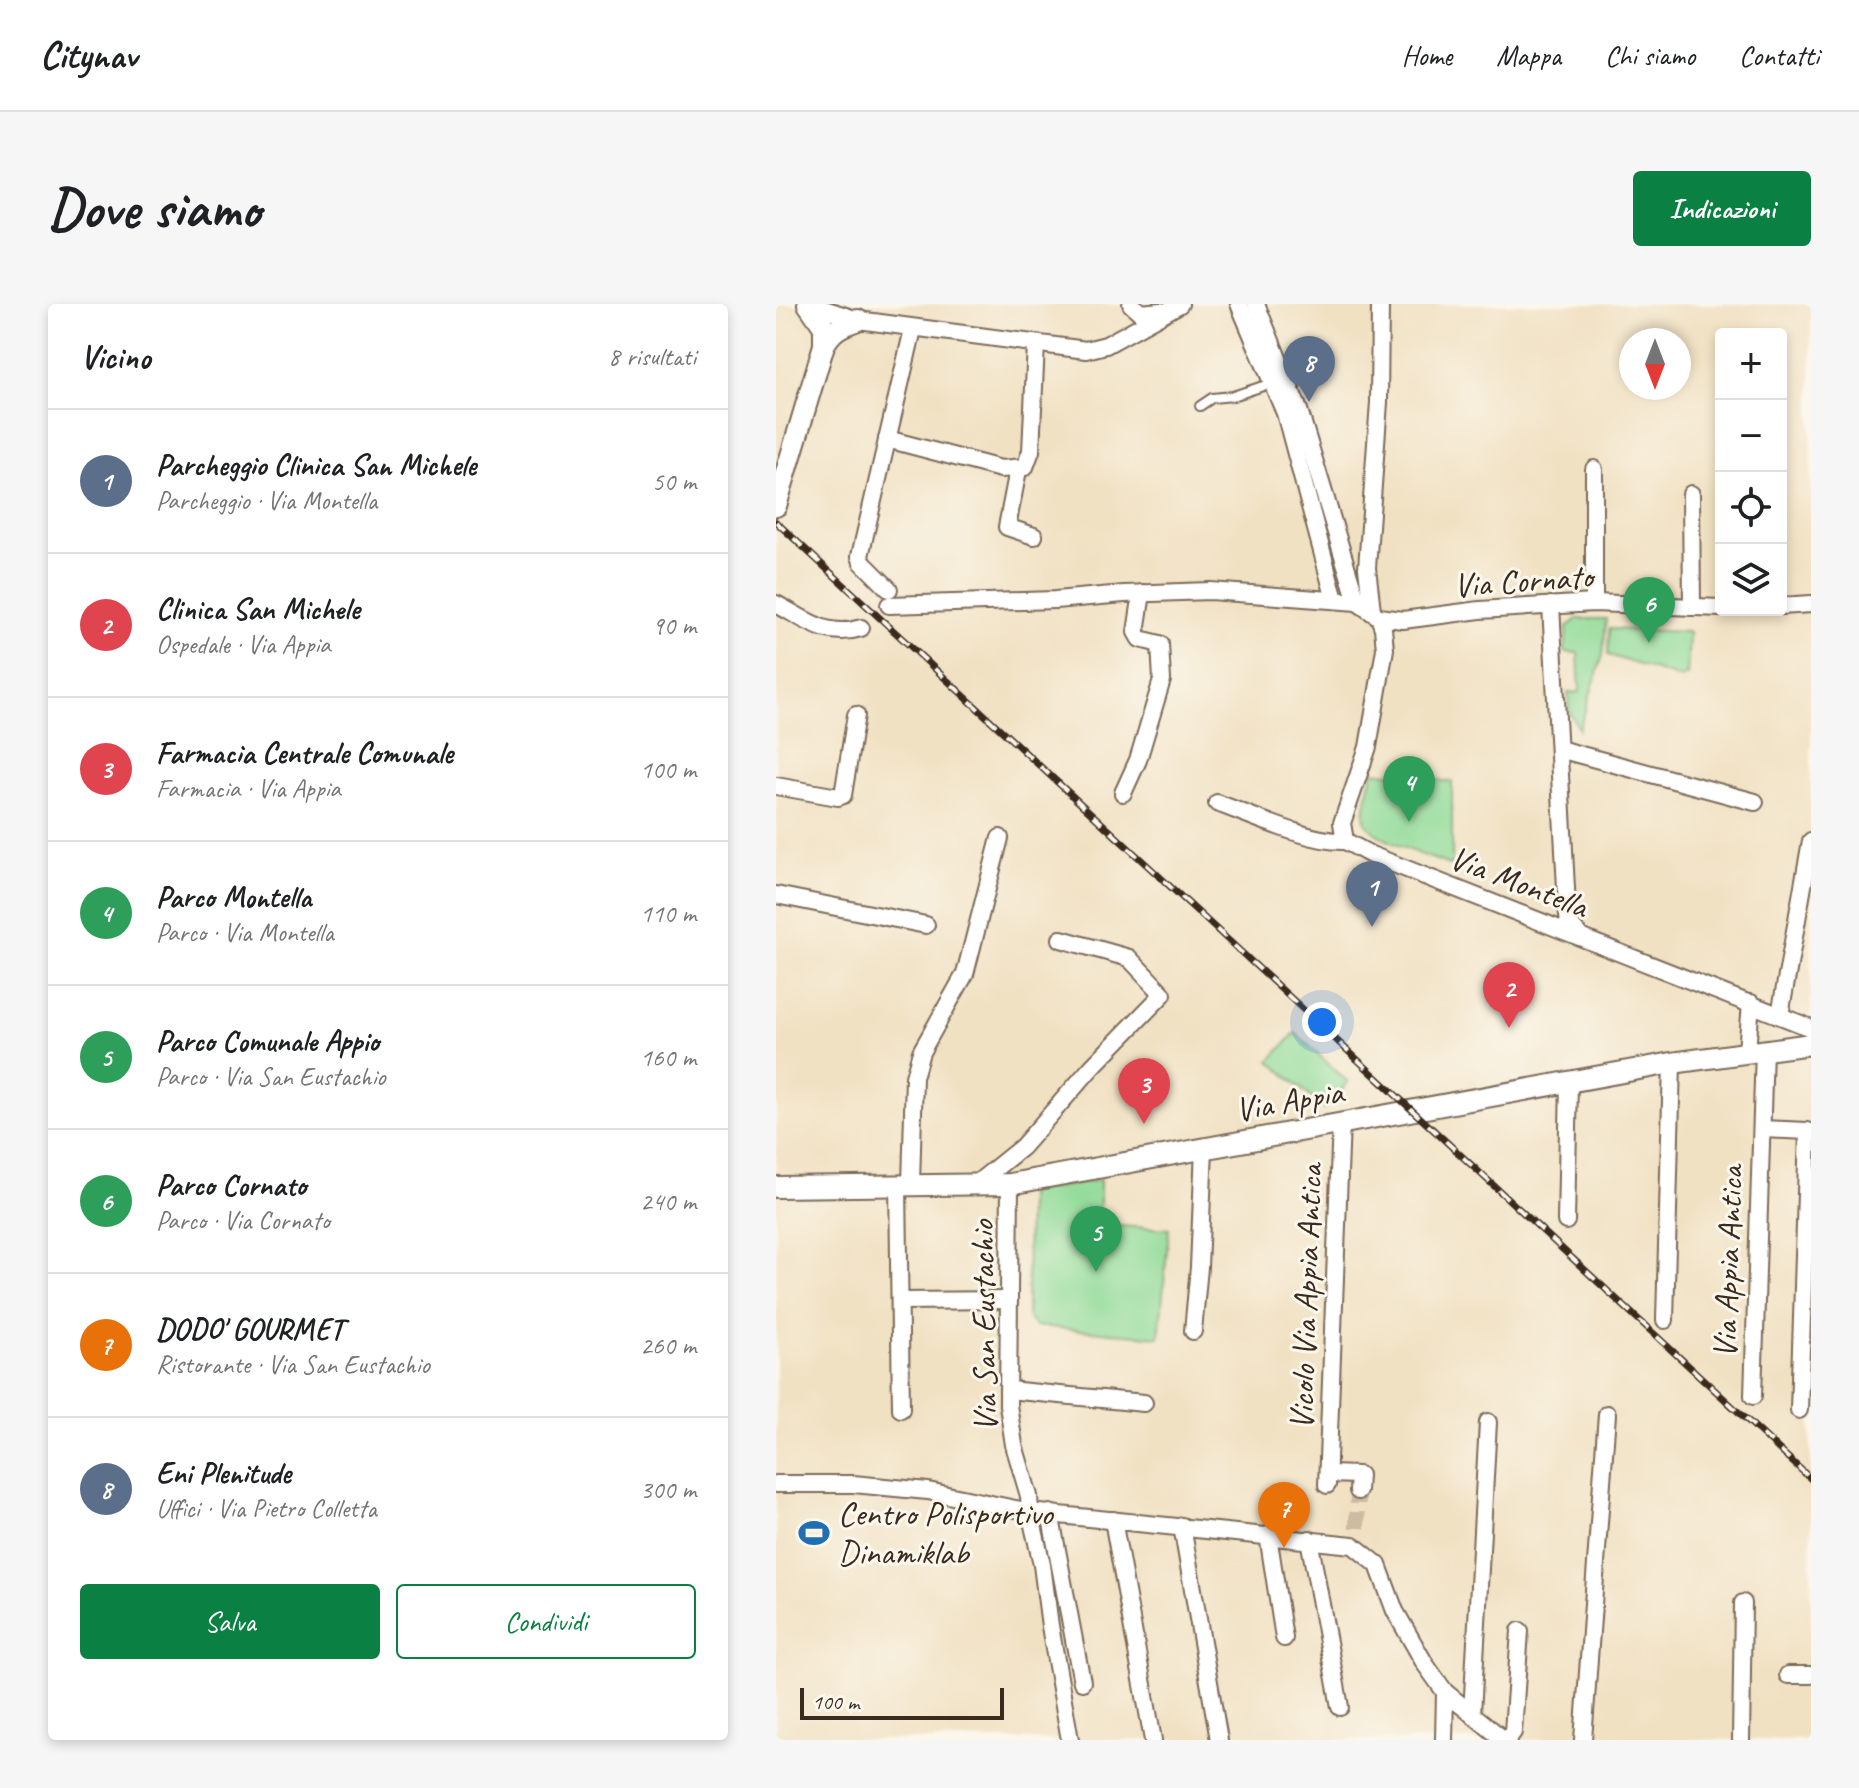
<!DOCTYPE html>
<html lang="it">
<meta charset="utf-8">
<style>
:root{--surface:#fff;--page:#f6f6f6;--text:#202124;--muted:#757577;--line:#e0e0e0;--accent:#0b8043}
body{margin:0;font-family:Caveat,sans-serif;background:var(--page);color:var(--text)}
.controls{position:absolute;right:24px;top:24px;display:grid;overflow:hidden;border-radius:8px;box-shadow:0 4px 12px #0003}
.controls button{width:72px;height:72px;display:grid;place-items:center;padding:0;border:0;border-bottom:2px solid var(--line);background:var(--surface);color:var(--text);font:40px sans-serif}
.compass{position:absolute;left:843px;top:24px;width:72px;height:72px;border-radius:50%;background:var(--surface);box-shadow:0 4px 12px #0003;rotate:180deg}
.scale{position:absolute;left:24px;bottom:20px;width:204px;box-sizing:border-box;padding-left:8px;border:4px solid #3b2a1e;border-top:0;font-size:22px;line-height:28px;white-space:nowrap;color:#3b2a1e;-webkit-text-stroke:6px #fbf7ec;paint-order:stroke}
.you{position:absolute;left:546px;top:718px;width:28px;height:28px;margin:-20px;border:6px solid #fff;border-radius:50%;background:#1a73e8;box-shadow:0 0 0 12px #1a73e833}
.badge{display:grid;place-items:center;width:52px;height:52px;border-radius:50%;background:var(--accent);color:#fff;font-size:26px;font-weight:700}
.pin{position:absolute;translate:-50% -66px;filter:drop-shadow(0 2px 4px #0008)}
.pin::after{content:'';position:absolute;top:42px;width:28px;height:24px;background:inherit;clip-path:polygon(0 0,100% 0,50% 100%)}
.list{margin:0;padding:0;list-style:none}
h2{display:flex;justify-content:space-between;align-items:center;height:104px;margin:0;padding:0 32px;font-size:34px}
h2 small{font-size:26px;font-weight:400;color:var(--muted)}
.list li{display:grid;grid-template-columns:52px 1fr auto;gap:24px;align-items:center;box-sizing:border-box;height:144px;padding:0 32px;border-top:2px solid var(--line)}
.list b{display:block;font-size:30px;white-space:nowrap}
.list p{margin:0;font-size:26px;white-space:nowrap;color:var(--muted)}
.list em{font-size:26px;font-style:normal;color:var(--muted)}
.actions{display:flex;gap:16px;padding:24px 32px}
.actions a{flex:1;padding:18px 0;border:2px solid var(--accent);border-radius:8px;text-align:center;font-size:28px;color:var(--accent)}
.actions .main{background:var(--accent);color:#fff}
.icon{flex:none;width:44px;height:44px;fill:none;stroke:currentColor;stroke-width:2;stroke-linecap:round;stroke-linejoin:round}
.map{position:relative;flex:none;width:1035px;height:1436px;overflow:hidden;border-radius:8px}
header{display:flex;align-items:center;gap:48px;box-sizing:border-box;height:112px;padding:0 40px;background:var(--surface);border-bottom:2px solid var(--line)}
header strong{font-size:38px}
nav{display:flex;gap:44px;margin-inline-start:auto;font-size:28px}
.intro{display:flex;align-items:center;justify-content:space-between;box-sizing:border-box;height:192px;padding:0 48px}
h1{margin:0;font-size:56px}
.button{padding:20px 36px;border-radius:8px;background:var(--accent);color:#fff;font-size:28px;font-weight:700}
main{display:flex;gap:48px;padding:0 48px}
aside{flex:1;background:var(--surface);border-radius:8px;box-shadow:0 4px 12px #0003}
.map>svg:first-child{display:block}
.green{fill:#8fda96;stroke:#65825a;stroke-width:2}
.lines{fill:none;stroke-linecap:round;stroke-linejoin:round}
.minor-tunnel{stroke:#cdbca2;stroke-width:16;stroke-dasharray:16 8;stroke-linecap:butt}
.service-casing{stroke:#7b6a58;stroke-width:12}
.minor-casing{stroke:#7b6a58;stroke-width:20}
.tertiary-casing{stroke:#7b6a58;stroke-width:24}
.service{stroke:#fff;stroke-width:8}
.minor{stroke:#fff;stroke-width:16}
.tertiary{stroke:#fff;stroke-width:20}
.rail-casing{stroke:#3b2a1e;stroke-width:7}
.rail{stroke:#fbf7ec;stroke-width:4;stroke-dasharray:12;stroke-linecap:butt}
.labels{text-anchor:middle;stroke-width:6;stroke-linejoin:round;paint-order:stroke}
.street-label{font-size:34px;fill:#3b2a1e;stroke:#fbf7ec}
.poi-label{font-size:34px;fill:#3b2a1e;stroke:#fbf7ec;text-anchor:start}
</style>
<header>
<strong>Citynav</strong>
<nav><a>Home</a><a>Mappa</a><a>Chi siamo</a><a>Contatti</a></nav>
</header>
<div class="intro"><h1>Dove siamo</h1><a class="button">Indicazioni</a></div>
<main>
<aside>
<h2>Vicino<small>8 risultati</small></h2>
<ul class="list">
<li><span class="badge" style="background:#5c6f8a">1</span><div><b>Parcheggio Clinica San Michele</b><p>Parcheggio · Via Montella</p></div><em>50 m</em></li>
<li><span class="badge" style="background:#e0444e">2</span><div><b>Clinica San Michele</b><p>Ospedale · Via Appia</p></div><em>90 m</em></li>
<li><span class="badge" style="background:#e0444e">3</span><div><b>Farmacia Centrale Comunale</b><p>Farmacia · Via Appia</p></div><em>100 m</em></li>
<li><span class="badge" style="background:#2e9e5b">4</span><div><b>Parco Montella</b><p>Parco · Via Montella</p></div><em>110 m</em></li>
<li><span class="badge" style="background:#2e9e5b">5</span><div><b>Parco Comunale Appio</b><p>Parco · Via San Eustachio</p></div><em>160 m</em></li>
<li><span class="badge" style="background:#2e9e5b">6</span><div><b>Parco Cornato</b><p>Parco · Via Cornato</p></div><em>240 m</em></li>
<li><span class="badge" style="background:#e8710a">7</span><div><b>DODO' GOURMET</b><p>Ristorante · Via San Eustachio</p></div><em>260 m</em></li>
<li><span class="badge" style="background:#5c6f8a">8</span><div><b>Eni Plenitude</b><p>Uffici · Via Pietro Colletta</p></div><em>300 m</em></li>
</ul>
<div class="actions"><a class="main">Salva</a><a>Condividi</a></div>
</aside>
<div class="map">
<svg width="1035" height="1436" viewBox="0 0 1035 1436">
<rect width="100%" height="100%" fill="#fbf7ec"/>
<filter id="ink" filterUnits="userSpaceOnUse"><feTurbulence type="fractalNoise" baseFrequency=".0125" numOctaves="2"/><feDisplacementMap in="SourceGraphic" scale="16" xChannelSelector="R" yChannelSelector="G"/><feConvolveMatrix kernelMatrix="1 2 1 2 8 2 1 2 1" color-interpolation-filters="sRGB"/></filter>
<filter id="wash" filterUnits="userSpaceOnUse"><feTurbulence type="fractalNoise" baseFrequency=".006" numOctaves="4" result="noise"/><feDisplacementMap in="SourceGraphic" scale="32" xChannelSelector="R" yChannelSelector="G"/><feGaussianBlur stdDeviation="1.8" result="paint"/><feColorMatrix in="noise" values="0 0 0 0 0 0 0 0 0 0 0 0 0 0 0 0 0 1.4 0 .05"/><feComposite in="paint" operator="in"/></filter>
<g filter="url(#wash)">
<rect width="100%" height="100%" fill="#f1e1c3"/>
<g class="green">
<polygon points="801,315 830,315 827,351 803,425 793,407 792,389 804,388 802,349 789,348 791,323"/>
<polygon points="833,325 913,328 911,371 904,374 832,351"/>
<path d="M597 467 676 478V562C657 554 594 536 589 516 586 503 595 481 597 467Z"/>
<polygon points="519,729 572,778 548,805 494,757"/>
<polygon points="324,876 324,921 393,925 383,1033 259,1022 251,1012 252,889"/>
</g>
</g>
<g filter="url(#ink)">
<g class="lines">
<polyline class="minor-tunnel" points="581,1224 582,1187"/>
<g class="service-casing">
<polyline id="service" points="424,102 436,94 457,92 496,79"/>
</g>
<g class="minor-casing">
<g id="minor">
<polyline points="33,0 82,16 310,46 330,41 404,0"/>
<polyline points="355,0 365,9 385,7"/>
<polyline points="463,0 509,109 559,296"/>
<polyline points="480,0 523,106 581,298"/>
<polyline points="111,135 225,165 249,163 255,147 260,40"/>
<polyline points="242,166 231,223 258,232"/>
<polyline points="915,190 916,303"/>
<polyline points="113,285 86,258 84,252 137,25"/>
<polyline points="818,299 818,165"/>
<path d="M0 300C29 315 51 335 85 324"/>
<polyline points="113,301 279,296 348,290 434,287 581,298 603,313 627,316 704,306 818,299 945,304"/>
<polyline points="775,301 791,603 793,620 803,631"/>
<polyline points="1005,302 1035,300"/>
<polyline points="596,306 591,264 603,98 604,0"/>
<polyline points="603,313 607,324 609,345 592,443 566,519 569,537 595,551 1035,724"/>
<polyline points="783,445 979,498"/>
<polyline points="0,482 62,493 67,491 80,411"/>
<polyline points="347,489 362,456 386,376 384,340 364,335 360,328 366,289"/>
<path d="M441 499C475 511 535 539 569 537"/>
<polyline points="0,591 150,621"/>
<polyline points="1004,711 1035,537"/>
<polyline points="971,747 975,699"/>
<polyline points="986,825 1032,827 1023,1106"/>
<polyline points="122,880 125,1105"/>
<polyline points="135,880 138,773 145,748 189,670 224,534"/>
<polyline points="200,880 246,843 316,763 387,690 353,654 285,635"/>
<polyline points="234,880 232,1101 238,1141 253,1192 254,1208 266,1261 274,1322 294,1436"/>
<polyline points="790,917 793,778"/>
<polyline points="124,997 233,996"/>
<polyline points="889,1016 896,759"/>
<polyline points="417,1027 423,963 428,844"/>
<polyline points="232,1086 368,1099"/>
<polyline points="977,1092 988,745"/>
<polyline points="552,1170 583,1171 582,1187"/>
<polyline points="0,1180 77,1180 152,1187 254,1208 577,1241 602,1261 619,1307 649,1360 669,1388 728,1436"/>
<polyline points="551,1181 565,818"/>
<polyline points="274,1209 306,1378"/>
<polyline points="337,1216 377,1436"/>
<polyline points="406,1222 443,1436"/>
<polyline points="492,1231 508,1334"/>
<polyline points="533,1235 564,1403"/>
<polyline points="1012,1371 1035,1371"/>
<polyline points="696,1410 712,1118"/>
<polyline points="668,1436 669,1388"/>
<polyline points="731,1436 737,1428 744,1327"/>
<polyline points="807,1436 831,1110"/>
<polyline points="965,1436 967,1299"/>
</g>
</g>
<g class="tertiary-casing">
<g id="tertiary">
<path d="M48 41C57 25 65 22 82 16"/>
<polyline points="0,202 48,41 48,23 32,0"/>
<polyline points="0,883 234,880 896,759 1035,740"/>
</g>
</g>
<use href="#service" class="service"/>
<use href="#minor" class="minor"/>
<use href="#tertiary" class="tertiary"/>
<g class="rail-casing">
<polyline id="rail" points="0,218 1035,1175"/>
</g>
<use href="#rail" class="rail"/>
</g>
</g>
<defs>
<g id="stadium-bare" transform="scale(2.4)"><path d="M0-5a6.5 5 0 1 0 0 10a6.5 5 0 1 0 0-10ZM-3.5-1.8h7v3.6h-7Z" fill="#1f6fb2" stroke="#fbf7ec" stroke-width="2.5" paint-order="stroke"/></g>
</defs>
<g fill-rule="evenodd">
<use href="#stadium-bare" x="38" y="1229"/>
</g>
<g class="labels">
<g class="street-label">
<text transform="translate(747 276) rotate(-4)" y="12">Via Cornato</text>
<text transform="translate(743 577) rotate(21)" y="12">Via Montella</text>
<text transform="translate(513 796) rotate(-10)" y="12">Via Appia</text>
<text transform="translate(951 958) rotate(-88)" y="12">Via Appia Antica</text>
<text transform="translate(529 993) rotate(-88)" y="12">Vicolo Via Appia Antica</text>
<text transform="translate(207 1022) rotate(-91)" y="12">Via San Eustachio</text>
</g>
<g class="poi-label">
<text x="62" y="1221">Centro Polisportivo<tspan x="62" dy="39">Dinamiklab</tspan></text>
</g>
</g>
</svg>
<div class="controls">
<button>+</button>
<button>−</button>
<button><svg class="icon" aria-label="locate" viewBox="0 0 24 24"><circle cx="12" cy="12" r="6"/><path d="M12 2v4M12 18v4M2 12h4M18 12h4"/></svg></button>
<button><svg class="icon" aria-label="layers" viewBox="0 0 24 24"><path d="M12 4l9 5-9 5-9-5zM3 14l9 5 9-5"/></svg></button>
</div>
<svg class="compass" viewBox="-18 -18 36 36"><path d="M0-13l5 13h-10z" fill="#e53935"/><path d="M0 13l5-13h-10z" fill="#757577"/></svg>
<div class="scale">100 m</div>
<div class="you"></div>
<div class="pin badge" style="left:596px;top:623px;background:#5c6f8a">1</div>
<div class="pin badge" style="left:733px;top:724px;background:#e0444e">2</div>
<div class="pin badge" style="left:368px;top:820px;background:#e0444e">3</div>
<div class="pin badge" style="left:633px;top:518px;background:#2e9e5b">4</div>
<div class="pin badge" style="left:320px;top:968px;background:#2e9e5b">5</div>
<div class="pin badge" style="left:873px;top:339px;background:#2e9e5b">6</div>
<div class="pin badge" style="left:508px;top:1244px;background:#e8710a">7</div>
<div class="pin badge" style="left:533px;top:98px;background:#5c6f8a">8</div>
</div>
</main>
